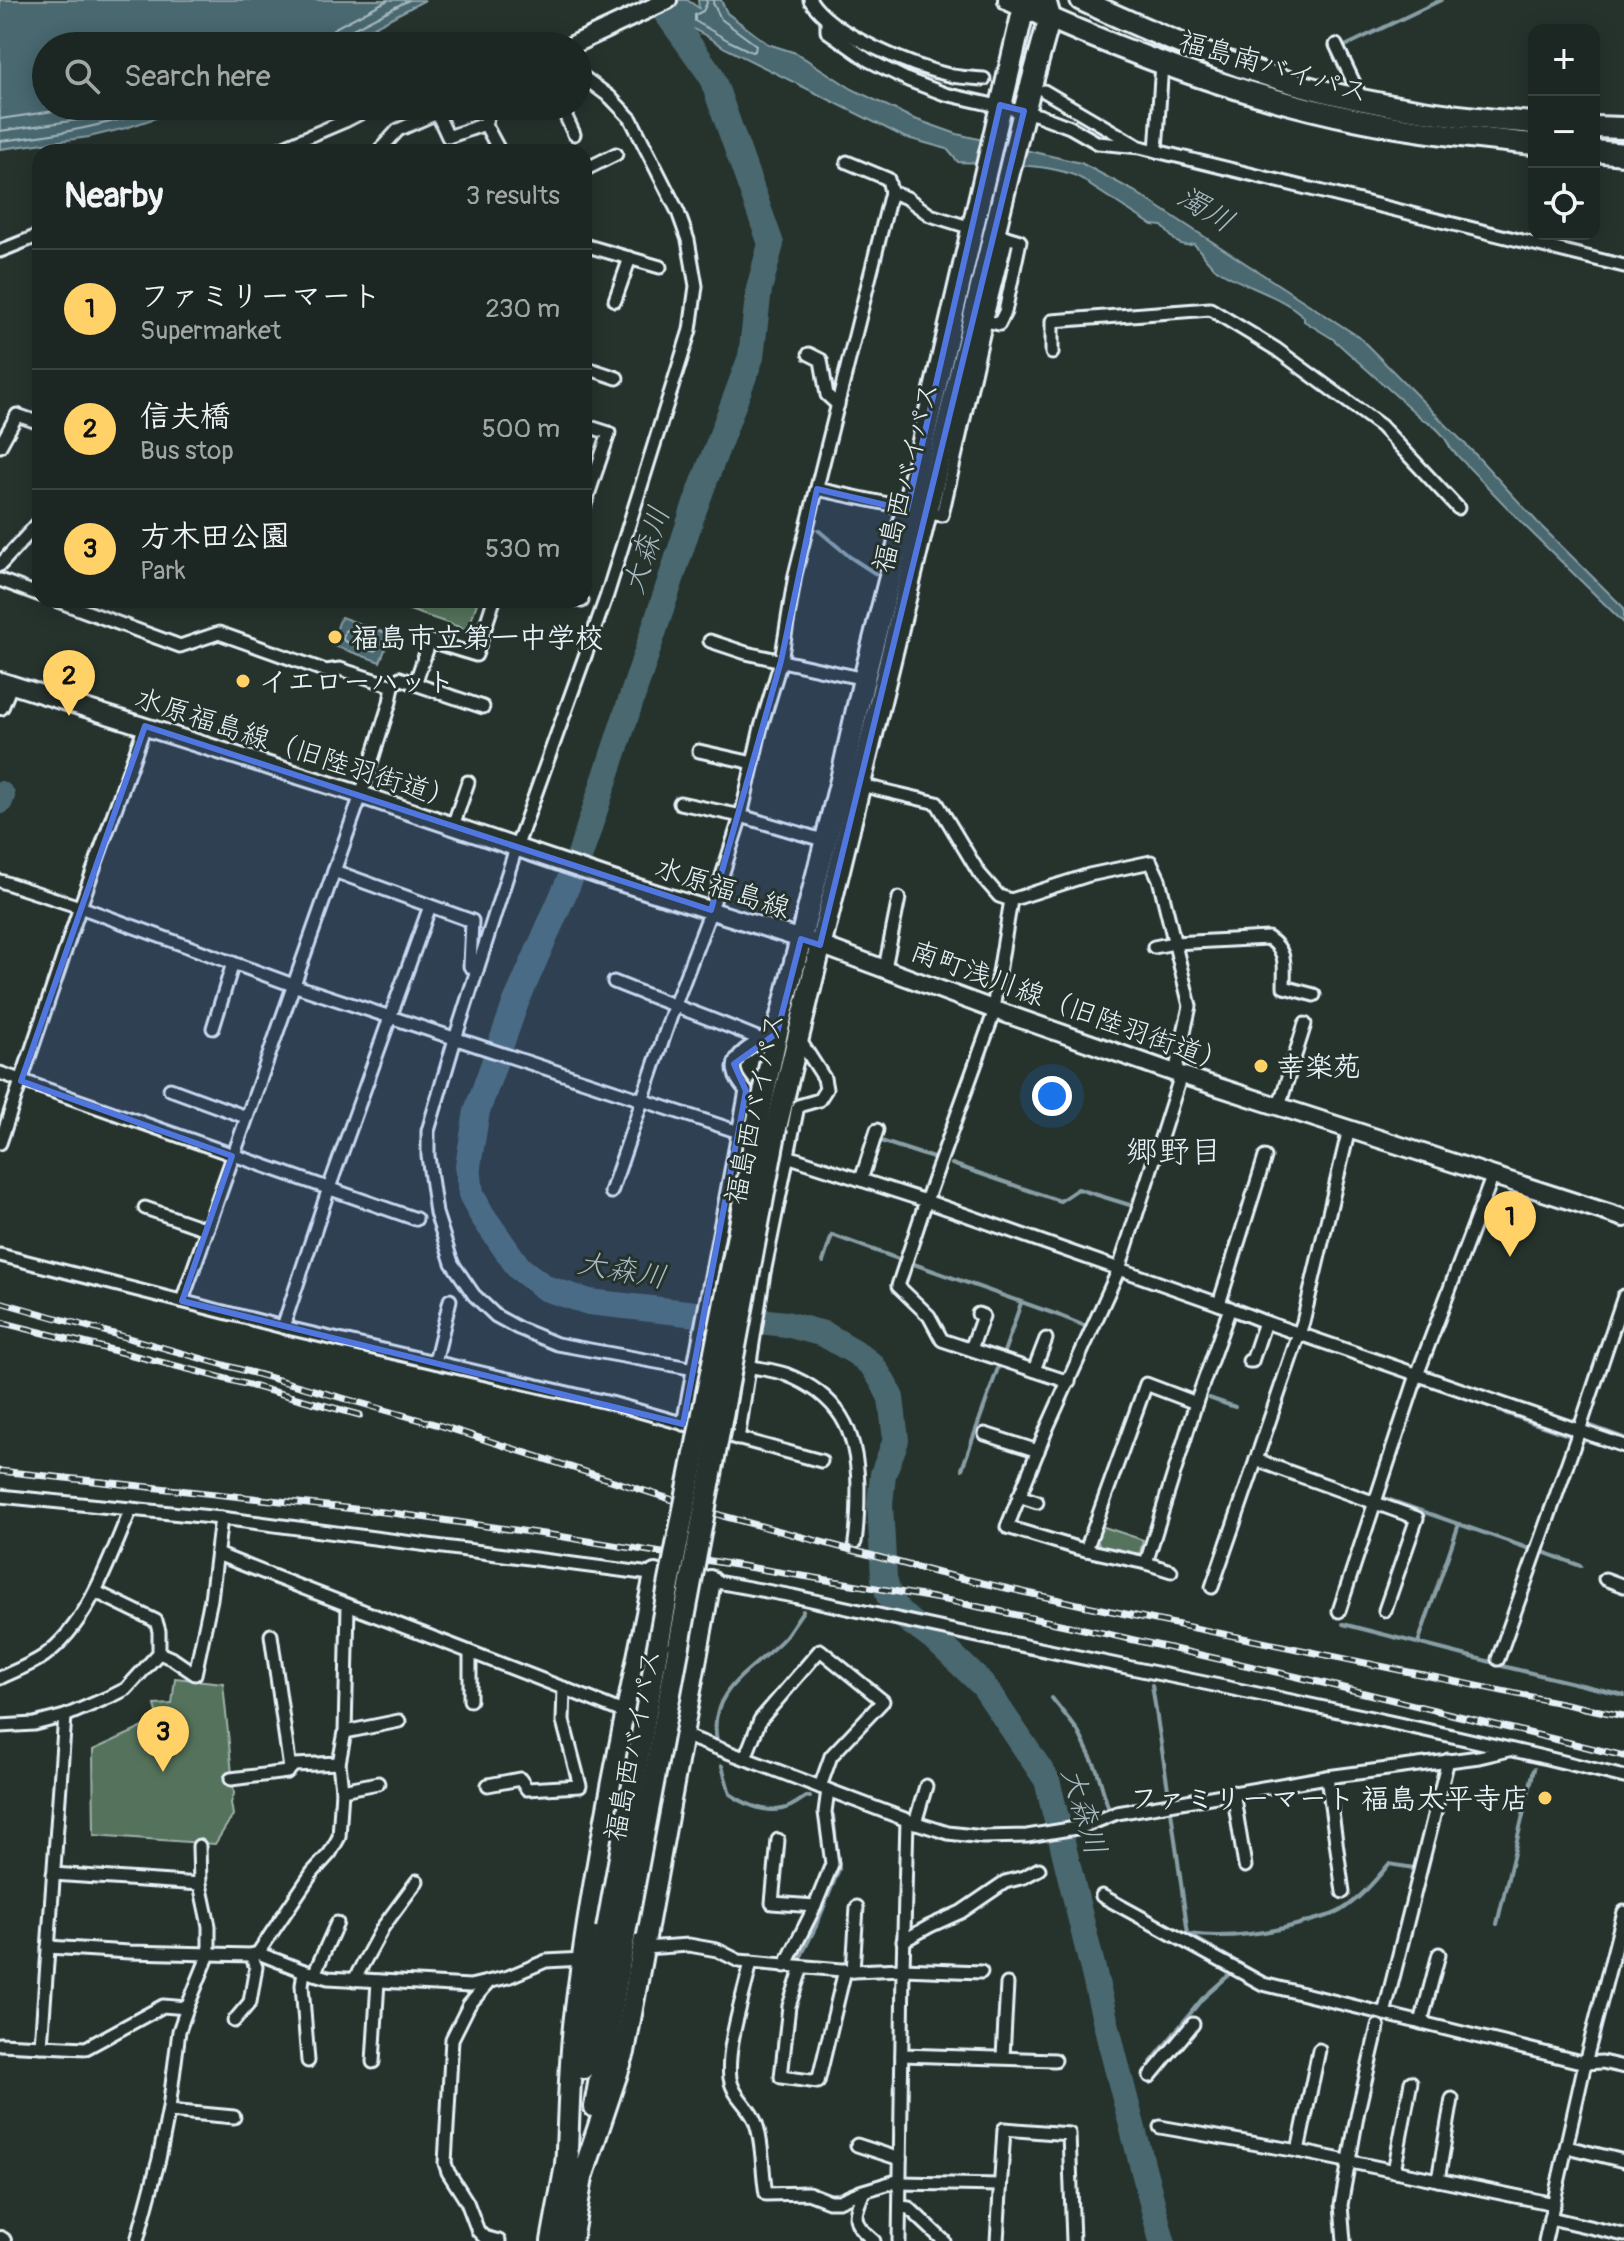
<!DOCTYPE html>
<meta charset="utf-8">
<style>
:root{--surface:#1c2622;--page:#252e2a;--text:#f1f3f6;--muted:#a0a5a5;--line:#3a4340;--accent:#ffd166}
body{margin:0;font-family:Pangolin,"Klee One",sans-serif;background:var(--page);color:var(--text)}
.controls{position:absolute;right:24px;top:24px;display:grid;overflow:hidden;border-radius:16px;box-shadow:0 4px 20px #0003}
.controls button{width:72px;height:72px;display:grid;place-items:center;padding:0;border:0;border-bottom:2px solid var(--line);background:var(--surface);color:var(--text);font:40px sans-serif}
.you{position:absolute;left:1052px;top:1096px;width:28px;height:28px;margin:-20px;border:6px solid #fff;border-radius:50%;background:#1a73e8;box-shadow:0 0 0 12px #1a73e833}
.badge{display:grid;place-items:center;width:52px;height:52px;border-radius:50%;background:var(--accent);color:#111;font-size:26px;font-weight:700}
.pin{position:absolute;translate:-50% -66px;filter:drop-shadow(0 2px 4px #0008)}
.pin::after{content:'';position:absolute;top:42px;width:28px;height:24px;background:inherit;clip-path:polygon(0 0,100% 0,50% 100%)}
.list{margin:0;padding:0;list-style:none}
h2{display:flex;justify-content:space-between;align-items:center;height:104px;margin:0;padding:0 32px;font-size:34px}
h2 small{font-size:26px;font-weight:400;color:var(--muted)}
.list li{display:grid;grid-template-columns:52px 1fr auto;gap:24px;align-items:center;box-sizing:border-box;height:120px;padding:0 32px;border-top:2px solid var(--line)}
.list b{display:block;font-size:30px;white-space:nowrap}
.list p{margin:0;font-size:26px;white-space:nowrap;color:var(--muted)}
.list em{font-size:26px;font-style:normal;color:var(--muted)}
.icon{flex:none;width:44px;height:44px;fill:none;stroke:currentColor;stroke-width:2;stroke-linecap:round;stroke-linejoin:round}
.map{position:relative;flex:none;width:1624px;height:2241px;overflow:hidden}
.search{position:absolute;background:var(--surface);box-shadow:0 4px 20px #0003;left:32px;top:32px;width:560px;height:88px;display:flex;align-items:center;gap:20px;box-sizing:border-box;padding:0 28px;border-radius:44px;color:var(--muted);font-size:30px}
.panel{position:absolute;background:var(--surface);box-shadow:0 4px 20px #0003;left:32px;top:144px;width:560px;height:464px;border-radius:24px}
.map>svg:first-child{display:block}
.green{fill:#54735c;stroke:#9eb2aa;stroke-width:2}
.water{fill:#496870;stroke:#899fa6;stroke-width:2}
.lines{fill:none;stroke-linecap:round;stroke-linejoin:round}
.shore{stroke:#a8bac2;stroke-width:2}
.stream{stroke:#899fa6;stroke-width:4}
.river{stroke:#496870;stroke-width:26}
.street-casing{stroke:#e8f1f8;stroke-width:17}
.secondary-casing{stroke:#e8f1f8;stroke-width:22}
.highway-casing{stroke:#e8f1f8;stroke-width:26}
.street{stroke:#26332d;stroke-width:11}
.secondary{stroke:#26332d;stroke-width:16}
.highway{stroke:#26332d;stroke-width:20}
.rail-casing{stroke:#e8f1f8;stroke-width:7}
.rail{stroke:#26332d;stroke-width:4;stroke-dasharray:12;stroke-linecap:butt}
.highway-bridge-casing{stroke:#e8f1f8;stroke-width:26;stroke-linecap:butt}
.highway-bridge{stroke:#26332d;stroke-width:20}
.marked{fill:#5077e0;fill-opacity:0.2;stroke:#5077e0;stroke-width:6;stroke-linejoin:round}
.poi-dot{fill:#ffd166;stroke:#26332d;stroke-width:3}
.labels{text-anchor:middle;stroke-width:6;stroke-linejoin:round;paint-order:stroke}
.street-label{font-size:28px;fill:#e8f1f8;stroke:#26332d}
.poi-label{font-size:28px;font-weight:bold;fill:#e8f1f8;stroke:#26332d;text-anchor:start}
.water-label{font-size:30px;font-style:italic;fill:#a8bac2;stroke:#26332d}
.quarter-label{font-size:32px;fill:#e8f1f8;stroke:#26332d}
</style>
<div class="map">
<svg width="1624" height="2241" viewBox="0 0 1624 2241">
<rect width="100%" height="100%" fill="#26332d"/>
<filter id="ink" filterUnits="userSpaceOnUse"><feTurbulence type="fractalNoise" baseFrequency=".0125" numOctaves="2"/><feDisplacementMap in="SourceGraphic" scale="16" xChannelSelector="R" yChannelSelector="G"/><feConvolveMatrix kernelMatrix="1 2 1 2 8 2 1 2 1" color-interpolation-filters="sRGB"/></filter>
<g filter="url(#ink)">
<g class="green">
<polygon points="380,600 478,600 468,630"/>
<polygon points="1101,1526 1143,1540 1140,1553 1132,1556 1101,1549 1097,1540"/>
<polygon points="175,1678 223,1683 234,1794 231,1803 233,1815 215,1844 94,1835 93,1750 159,1720 155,1705 172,1704"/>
</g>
<g class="water">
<polygon points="0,0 425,0 338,46 46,46 46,106 191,106 126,128 89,137 0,149"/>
<path d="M639 0H687L699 8 698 0H721L727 13 768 44 796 53 852 89 912 118 957 134 1081 163 1134 191 1359 337 1474 453 1541 526 1624 608V623L1526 527 1451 449C1445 436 1435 425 1422 419L1333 339 1304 321V317C1282 295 1242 287 1215 268 1207 262 1201 251 1194 244 1177 249 1173 237 1162 226L1152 225 1091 186C1069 162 991 164 958 162L947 149 904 137 725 48 703 34Z"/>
<polygon points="341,617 391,635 380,662 331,645"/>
</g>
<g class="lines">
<g class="shore">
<polyline points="706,0 707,3 703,11 695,15 695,21 729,41 752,52 755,51 756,45 721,19 713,3 714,0"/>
<polyline points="327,46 328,35 335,28 388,0"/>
<polyline points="337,46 337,40 341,35 409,0"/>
<polyline points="0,119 88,106"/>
<polyline points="0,131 85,119 135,106"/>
<path d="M0 141C57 135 112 124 166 106"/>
<polygon points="349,629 377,639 379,642 376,650 372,651 344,641 343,638 345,631"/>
</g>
<g class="stream">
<polyline points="1343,47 1441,0"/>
<polyline points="1546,244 1548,234"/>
<polyline points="818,530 850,557 876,574"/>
<polyline points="878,1140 936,1159"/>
<polyline points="952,1164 1060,1201 1078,1189 1133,1206"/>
<polyline points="823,1262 832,1235 904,1261"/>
<polyline points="911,1263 1058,1315 1085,1326"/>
<polyline points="1003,1355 1021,1303"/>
<polyline points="1209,1398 1235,1407"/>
<polyline points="1499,1411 1574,1437"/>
<polyline points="1588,1425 1624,1438"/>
<polyline points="962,1469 998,1368"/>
<polyline points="1384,1498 1533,1550"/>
<polyline points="1543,1552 1581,1566"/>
<polyline points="1343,1624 1491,1662"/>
<polyline points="1418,1643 1459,1524"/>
<polyline points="1502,1666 1624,1695"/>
<polyline points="1152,1685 1168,1789"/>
<polyline points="1052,1698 1078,1731 1097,1770 1108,1807"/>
<path d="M717 1741C706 1689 756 1669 785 1637 791 1629 797 1619 803 1611"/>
<path d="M722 1766 730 1794C748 1806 770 1816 791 1806 797 1803 802 1799 807 1796L810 1797"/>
<polyline points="1171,1811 1188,1934 1267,1979"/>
<polyline points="1497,1924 1534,1769"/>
<path d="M1188 1934C1230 1940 1270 1933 1310 1921 1320 1918 1331 1916 1340 1911 1360 1899 1374 1882 1389 1864L1414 1868"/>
<polyline points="799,1960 817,1924 839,1869 833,1815"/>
<polyline points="1151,2062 1202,1999 1228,1976"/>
</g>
<g class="river">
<polyline points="657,0 711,75 771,244 759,289 751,357 694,509 578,861 516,1002 477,1111 468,1166 471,1194 482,1215 519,1268 545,1288 589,1302 786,1324 824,1334 855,1352 872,1365 882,1380 891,1398 896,1440 883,1474 880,1504 884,1578 889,1596 900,1614 938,1642 983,1685 1047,1780 1114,2056 1162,2241"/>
<polyline points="0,794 2,796 0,801"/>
</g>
<g class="street-casing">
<g id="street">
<path d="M810 0C832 35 913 67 953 76 963 78 974 78 984 79"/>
<polyline points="827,19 827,31 868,60 908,80 945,94 1038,115 1070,127 1098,143 1140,147 1624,266"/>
<polyline points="1336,45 1361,98"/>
<path d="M494 46C506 41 521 40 533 46"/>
<polyline points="578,73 610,97 631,119 678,212 688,240 696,286 690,330 607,595 516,848 455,1039 428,1131 428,1156 436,1213 452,1263 474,1295 496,1316 518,1328 557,1344 695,1369"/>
<polyline points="1044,91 1136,145"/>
<polyline points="561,106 574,134"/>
<polyline points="485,124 490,108 494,106"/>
<polyline points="1156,151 1162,64"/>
<polyline points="272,152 345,121 374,106"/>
<polyline points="378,152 398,130 437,113 448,137 485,124 500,152"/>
<polyline points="847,162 888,179 891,192"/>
<polyline points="584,170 616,154"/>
<polyline points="584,245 660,267"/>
<polyline points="0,251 40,235"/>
<polyline points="615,300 630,258"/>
<polyline points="986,321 999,324 1005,312 1020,241 1003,236"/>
<polyline points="1052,353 1052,321 1210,309 1276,349 1381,426 1458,508"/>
<polyline points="809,354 821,360 827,395 838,405"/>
<polyline points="584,367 617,378"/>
<polyline points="584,425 609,433 584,507"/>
<polyline points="0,446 17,415 40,423"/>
<polyline points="817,489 888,504 907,510 942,515 986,321 1007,237"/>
<polyline points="0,565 40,521"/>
<polyline points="0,580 40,595"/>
<polyline points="55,600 180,646 219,633 326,671 340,669 393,686 390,702 361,795 182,1301"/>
<polyline points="578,600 582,601"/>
<polyline points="710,641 746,653 869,680"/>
<polyline points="415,684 483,707"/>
<polyline points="393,686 400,678 415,684 430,641 476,655 494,600"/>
<polyline points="699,751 753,763"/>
<polyline points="856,784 937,803 979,873 999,896 1011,900 1089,875 1151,862 1159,879 1190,1006 1175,1073"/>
<polyline points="680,803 741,816 826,841"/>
<polyline points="453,826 468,782"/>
<polyline points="334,871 472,921 470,966 477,970"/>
<polyline points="0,881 80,907 293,985 739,1132"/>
<path d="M1154 947 1174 943 1268 938C1288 951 1284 965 1284 987L1314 995"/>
<polyline points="885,968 899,898"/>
<path d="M614 982C663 1002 713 1019 762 1040"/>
<polyline points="993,1009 1011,900"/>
<polyline points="995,1010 926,1201 898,1286 929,1316 942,1340 1069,1382"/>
<polyline points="213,1028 233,963"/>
<polyline points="0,1073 416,1219"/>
<polyline points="1181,1075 1119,1269 1047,1428 1007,1527 1077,1548 1146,1563 1196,1403 1230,1308"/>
<polyline points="170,1089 246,1117"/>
<polyline points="1279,1106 1305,1024"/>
<polyline points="1349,1129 1303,1322 1256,1460 1417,1518 1385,1610"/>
<polyline points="0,1143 80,907 145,726"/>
<polyline points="787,1156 926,1201 1219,1304 1265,1322 1624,1446"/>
<polyline points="861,1180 877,1130"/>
<polyline points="611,1192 674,1007 711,910 741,816 761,727 781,661 795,575 891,192 907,198 930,215 962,225"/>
<polyline points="145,1208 206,1229"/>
<polyline points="0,1255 283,1327 611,1403 692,1426"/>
<polyline points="1219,1304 1265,1157"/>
<polyline points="283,1327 329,1188 430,906"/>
<polyline points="971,1349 983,1316 978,1314"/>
<polyline points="1249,1361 1252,1361 1265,1322"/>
<polyline points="435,1362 450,1300"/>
<path d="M748 1366C760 1369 773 1370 785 1374 839 1395 857 1430 858 1486 858 1505 858 1523 855 1542"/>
<polyline points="1034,1370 1046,1339"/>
<path d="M683 1424 746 1091C742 1086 736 1079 735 1073 728 1053 762 1040 776 1033"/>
<polyline points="985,1434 1038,1451"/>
<polyline points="733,1437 821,1461"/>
<polyline points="738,1439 764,1273 798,1106 819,1100 826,1089 824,1078 799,1039"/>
<polyline points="0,1496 221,1518 658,1575"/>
<polyline points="1019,1496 1037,1502"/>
<polyline points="1086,1550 1146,1384 1196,1403"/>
<path d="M217 1554C354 1609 493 1659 630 1715"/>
<polyline points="1146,1563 1171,1571"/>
<polyline points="1605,1579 1624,1586"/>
<path d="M706 1580 793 1596C1069 1659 1349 1707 1624 1777"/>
<polyline points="1212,1587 1256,1460"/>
<polyline points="1339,1611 1417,1375 1493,1175"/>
<polyline points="271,1635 290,1769"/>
<polyline points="159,1653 173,1659 195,1674 211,1599 221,1518"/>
<polyline points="470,1653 470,1700"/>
<polyline points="1498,1659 1579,1431 1624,1296"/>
<path d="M0 1678C14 1671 31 1665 44 1656 90 1622 109 1559 131 1509"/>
<polyline points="0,1726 34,1724 65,1716 114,1695 126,1689 159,1653 159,1631 156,1621 96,1592"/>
<polyline points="345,1732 399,1721"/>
<polyline points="678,1733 907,1820 948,1833 983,1837 1027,1836 1082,1827 1117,1813 1327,1777 1479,1757 1509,1750"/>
<polyline points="745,1758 760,1720 820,1650 883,1701 831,1756 820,1787"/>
<polyline points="1327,1777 1343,1892"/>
<polyline points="231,1779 287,1772 294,1765 339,1763"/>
<polyline points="488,1785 520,1779 527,1789 580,1786 563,1721 564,1688"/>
<polyline points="342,1790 378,1783"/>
<polyline points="1233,1792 1245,1866"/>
<polyline points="915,1823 926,1786"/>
<polyline points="778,1840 772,1903 815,1906"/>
<polyline points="53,1874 200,1884"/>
<polyline points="1102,1896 1263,1984 1585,2063 1602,2062 1624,2067"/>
<polyline points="903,1941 930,1926 961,1912 1005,1882 1024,1877 1039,1869"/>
<polyline points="48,1947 129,1952 251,1955 258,1953 312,1873 330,1853 339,1837 342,1790 339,1763 345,1732 348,1606"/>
<polyline points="644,1948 689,1945 717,1950 739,1961 853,1971 903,1969 981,1972"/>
<polyline points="258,1953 304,1971 328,1978 470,1986 508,1977 546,1961 583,1959"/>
<path d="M751 1962C744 1995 726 2046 730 2078 733 2097 748 2104 755 2121 763 2139 762 2173 766 2194L808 2193 829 2201H839L860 2192 900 2180"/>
<polyline points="785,1966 815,1906 832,1864 825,1812 828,1790"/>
<polyline points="802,1967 789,2006 781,2077 818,2082 845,1970"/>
<polyline points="304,1971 302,1985 308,2061"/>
<polyline points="853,1971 857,1907"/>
<polyline points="314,1974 337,1923"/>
<polyline points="354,1980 383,1927 417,1881"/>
<polyline points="489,1982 469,2005 452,2039 445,2163 448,2172 467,2202 478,2231 484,2237 499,2241"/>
<polyline points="1384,2014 1448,1760"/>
<polyline points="234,2021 250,2002 256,1967 251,1955"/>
<polyline points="1421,2023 1439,1954"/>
<polyline points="0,2044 86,2048 163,2006 187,2008 209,1954 209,1926 200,1884 199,1846"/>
<polyline points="41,2046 65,1716"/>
<polyline points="902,2055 1055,2060"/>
<polyline points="1003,2057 1007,1984"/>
<polyline points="373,2062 378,1981"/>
<polyline points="1150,2076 1193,2024"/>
<polyline points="169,2111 234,2117"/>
<polyline points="1160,2127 1298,2151 1554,2204"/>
<polyline points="857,2145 900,2159"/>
<polyline points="1567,2147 1624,2161"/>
<polyline points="1298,2151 1319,2050"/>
<polyline points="1394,2171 1411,2082"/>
<polyline points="1438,2180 1452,2099"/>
<polyline points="900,2183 1000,2185"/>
<path d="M864 2191C853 2217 851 2222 874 2241"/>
<polyline points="900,2207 909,2208 944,2241"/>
<polyline points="1550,2218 1624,2235"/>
<polyline points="137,2241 159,2159 169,2108 179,2031 187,2008"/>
<polyline points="899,2241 903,1969 907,1820"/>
<polyline points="997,2241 1004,2129 1069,2134 1073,2241"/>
<polyline points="1344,2241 1341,2205 1358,2111 1378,2026"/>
<polyline points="1545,2241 1585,2063 1624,1912"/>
</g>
</g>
<g class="secondary-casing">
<g id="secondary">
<polyline points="570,46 668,0"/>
<polyline points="437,113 451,106"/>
<polyline points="0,681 361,795 610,879 820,945 995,1010 1175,1073 1624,1218"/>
<polyline points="0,706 9,684"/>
<polyline points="0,2240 2,2241"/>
</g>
</g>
<g class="highway-casing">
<g id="highway">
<path d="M1009 0C1120 51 1240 96 1359 120 1417 132 1476 138 1534 144"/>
<path d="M1081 0C1140 27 1201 54 1263 74 1350 102 1443 117 1534 123"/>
<polyline points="1594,127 1624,128"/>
<polyline points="1594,151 1624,154"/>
<polyline points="757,1125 777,1033 841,780 864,679 907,510 1024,7 1028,0"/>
<polyline points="776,1128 1024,111 1050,17 1045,0"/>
<polyline points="583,2068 607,1929"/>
<polyline points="595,2107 625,1933"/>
<path d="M566 2168C569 2118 569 2067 575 2017 593 1868 625 1721 655 1575"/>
<polyline points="582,2177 624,2052 710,1581"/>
<polyline points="552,2241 568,2154"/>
<polyline points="571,2241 584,2166"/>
</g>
</g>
<use href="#street" class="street"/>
<use href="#secondary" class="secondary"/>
<use href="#highway" class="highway"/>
<g class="rail-casing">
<g id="rail">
<polyline points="0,1302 442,1426 723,1516 938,1573 1082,1605 1624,1716"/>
<polyline points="0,1322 204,1373 360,1415"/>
<polyline points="0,1471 392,1513 558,1536 870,1587 951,1601 1112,1635 1298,1677 1624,1756"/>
</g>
</g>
<use href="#rail" class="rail"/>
<g class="highway-bridge-casing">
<g id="highway-bridge">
<polyline points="607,1929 668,1591 744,1205 757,1125"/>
<polyline points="625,1933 776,1128"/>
</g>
</g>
<use href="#highway-bridge" class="highway-bridge"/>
</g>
</g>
<path class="marked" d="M1000 105 1024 111 820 945 801 939 777 1033 734 1064 746 1091 683 1424 182 1301 232 1156 21 1081 145 726 711 910 781 661 817 489 907 510Z"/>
<g class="poi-dot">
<circle cx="335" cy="637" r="8"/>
<circle cx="243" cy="681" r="8"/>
<circle cx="1261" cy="1066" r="8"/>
<circle cx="1545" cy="1798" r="8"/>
</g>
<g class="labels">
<g class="street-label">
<text transform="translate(1274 66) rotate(16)" y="10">福島南バイパス</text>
<text transform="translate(905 477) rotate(-76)" y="10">福島西バイパス</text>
<text transform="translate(296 748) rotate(18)" y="10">水原福島線（旧陸羽街道）</text>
<text transform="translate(723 887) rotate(18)" y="10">水原福島線</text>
<text transform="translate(1070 1006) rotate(20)" y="10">南町浅川線（旧陸羽街道）</text>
<text transform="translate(754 1108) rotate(-78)" y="10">福島西バイパス</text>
<text transform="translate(632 1745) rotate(-79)" y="10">福島西バイパス</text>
</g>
<g class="poi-label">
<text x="351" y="647">福島市立第一中学校</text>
<text x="259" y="691">イエローハット</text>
<text x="1277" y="1076">幸楽苑</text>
<text x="1529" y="1808" text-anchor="end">ファミリーマート 福島太平寺店</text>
</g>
<g class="water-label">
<text transform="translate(1206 209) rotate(31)" y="10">濁川</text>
<text transform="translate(646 550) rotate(-72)" y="10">大森川</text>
<text transform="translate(622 1270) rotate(10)" y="10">大森川</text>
<text transform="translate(1084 1811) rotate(73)" y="10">大森川</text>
</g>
<g class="quarter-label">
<text x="1174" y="1162">郷野目</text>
</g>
</g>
</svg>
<div class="controls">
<button>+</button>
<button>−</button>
<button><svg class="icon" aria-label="locate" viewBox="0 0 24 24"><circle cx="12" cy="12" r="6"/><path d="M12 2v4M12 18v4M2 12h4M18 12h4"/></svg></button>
</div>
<div class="you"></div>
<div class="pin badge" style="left:1510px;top:1257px">1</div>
<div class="pin badge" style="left:69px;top:716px">2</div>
<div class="pin badge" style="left:163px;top:1772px">3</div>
<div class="search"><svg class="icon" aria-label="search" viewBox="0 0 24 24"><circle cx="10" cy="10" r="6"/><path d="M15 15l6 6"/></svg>Search here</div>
<section class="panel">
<h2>Nearby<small>3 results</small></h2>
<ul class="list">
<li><span class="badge">1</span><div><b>ファミリーマート</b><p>Supermarket</p></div><em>230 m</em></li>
<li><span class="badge">2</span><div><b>信夫橋</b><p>Bus stop</p></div><em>500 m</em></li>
<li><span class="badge">3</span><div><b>方木田公園</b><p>Park</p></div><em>530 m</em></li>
</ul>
</section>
</div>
